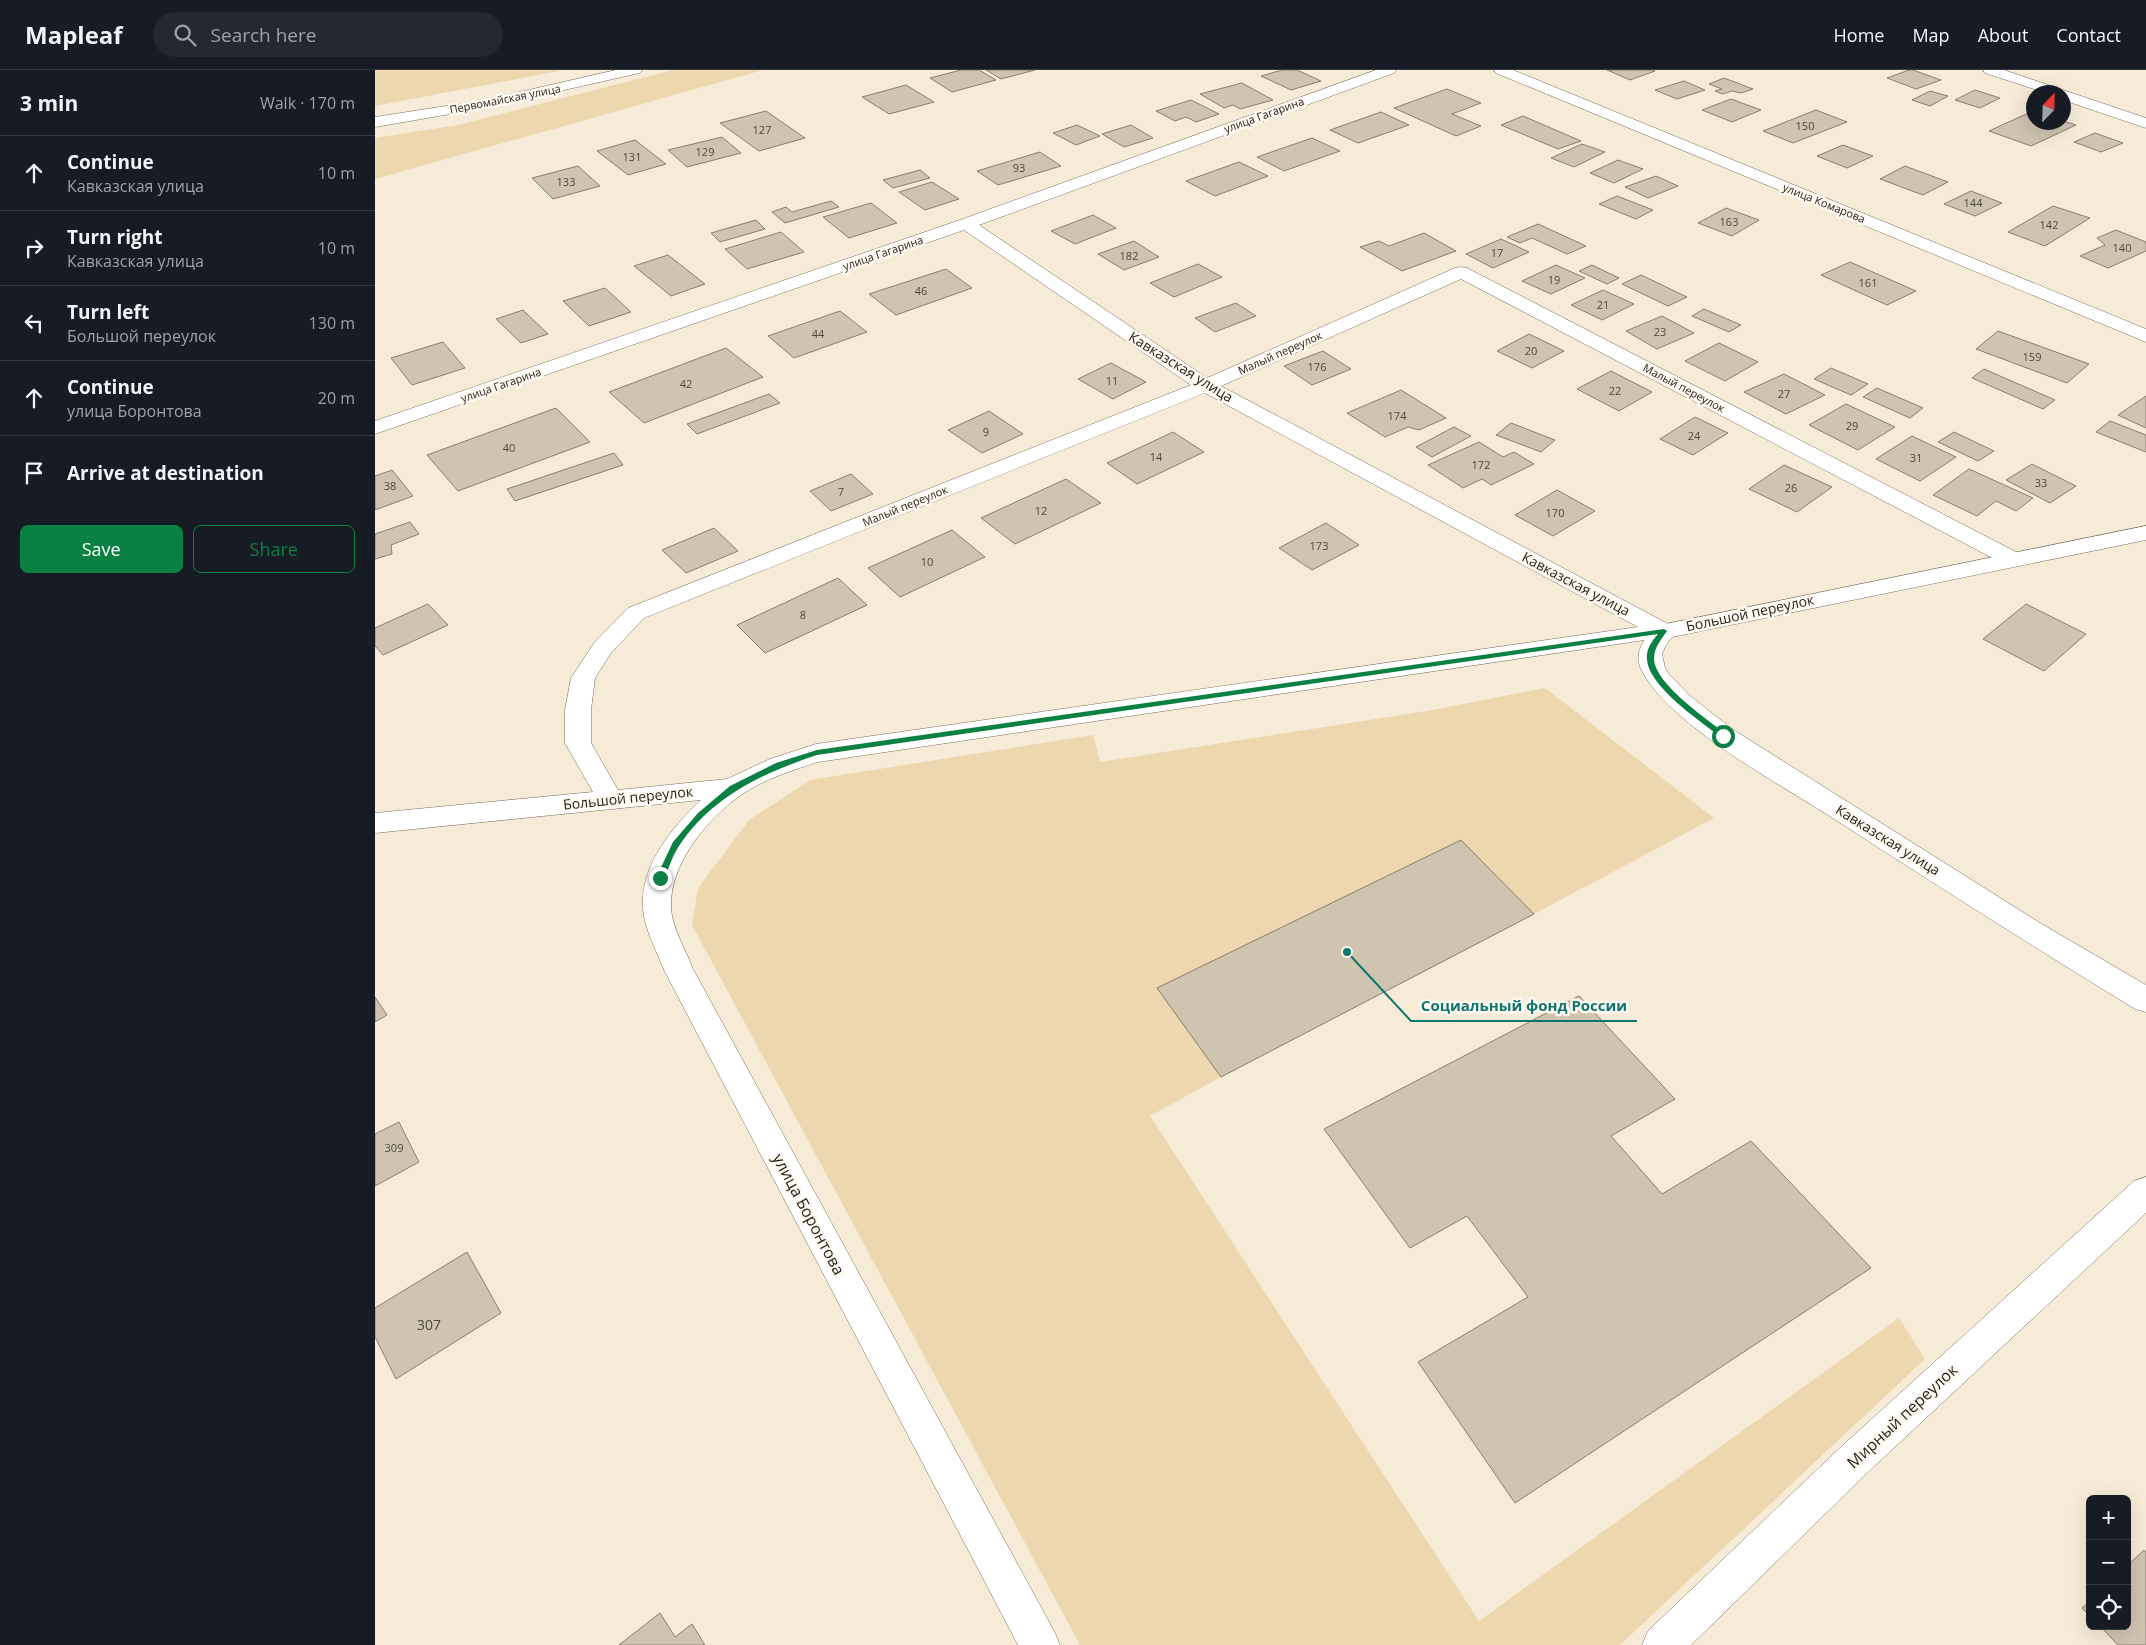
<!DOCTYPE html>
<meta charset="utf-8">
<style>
:root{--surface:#171b24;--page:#242831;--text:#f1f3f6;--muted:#9ea1a6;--line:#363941;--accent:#0b8043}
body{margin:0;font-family:"Open Sans",sans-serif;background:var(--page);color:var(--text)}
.controls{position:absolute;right:15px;bottom:15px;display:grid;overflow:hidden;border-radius:8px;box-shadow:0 5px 20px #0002}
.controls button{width:45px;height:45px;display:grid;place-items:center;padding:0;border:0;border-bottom:1px solid var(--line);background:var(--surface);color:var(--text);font:25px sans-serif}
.compass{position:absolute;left:1651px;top:15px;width:45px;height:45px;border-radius:50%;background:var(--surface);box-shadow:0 5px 20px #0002;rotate:23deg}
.stop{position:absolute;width:15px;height:15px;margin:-11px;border:4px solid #0b8043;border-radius:50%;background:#fff}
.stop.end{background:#0b8043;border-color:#fff;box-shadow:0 1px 5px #0008}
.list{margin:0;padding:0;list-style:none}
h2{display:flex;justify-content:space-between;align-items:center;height:65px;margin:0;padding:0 20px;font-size:21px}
h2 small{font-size:16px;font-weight:400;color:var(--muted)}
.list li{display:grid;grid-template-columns:32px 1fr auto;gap:15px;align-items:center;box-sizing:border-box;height:75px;padding:0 20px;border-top:1px solid var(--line)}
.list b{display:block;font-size:19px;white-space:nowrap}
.list p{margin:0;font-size:16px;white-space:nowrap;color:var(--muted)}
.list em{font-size:16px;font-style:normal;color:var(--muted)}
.actions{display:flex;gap:10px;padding:15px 20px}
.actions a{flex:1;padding:11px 0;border:1px solid var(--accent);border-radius:8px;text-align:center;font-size:18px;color:var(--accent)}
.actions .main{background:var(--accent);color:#fff}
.icon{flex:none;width:28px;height:28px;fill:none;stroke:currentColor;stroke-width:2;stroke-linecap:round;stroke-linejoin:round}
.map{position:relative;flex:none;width:1771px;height:1575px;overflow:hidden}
header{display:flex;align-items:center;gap:30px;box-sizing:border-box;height:70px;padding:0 25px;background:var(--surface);border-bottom:1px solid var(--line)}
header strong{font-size:24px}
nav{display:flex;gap:28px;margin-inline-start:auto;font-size:18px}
.search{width:350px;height:45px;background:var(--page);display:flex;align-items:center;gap:12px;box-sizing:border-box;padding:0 18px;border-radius:28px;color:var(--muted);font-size:19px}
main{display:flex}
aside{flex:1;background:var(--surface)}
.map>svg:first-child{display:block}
.green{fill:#edd7af}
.building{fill:#cfc4b0;stroke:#897f6c}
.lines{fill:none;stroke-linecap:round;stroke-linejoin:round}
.street-casing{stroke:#786e5c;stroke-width:1}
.secondary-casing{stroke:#786e5c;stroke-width:1}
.street{fill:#fff;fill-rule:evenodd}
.secondary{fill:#fff;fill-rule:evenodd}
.route{fill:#0b8043}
.labels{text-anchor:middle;stroke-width:5;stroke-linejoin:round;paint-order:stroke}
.far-street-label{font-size:11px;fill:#231f18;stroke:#fdf9f0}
.number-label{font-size:11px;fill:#4e483e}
.street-label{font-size:14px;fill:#231f18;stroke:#fdf9f0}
.near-number-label{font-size:14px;fill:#4e483e}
.near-street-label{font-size:16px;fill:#231f18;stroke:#fdf9f0}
.leader{fill:none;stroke:#0f766e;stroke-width:2}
.callout-dot{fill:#0f766e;stroke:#fdf9f0;stroke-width:2}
.callout-label{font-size:15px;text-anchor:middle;font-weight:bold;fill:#0f766e;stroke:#fdf9f0;stroke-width:5;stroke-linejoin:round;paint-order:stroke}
</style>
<header>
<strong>Mapleaf</strong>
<div class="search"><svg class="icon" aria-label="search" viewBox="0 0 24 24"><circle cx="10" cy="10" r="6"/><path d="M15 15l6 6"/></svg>Search here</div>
<nav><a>Home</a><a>Map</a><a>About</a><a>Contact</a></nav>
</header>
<main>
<aside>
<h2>3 min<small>Walk · 170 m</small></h2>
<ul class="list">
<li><svg class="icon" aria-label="ahead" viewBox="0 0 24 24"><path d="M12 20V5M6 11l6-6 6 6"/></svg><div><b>Continue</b><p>Кавказская улица</p></div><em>10 m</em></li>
<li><svg class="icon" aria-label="right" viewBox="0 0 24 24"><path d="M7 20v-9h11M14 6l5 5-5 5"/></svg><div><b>Turn right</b><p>Кавказская улица</p></div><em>10 m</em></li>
<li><svg class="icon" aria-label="left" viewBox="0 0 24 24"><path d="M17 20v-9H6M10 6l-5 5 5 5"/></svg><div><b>Turn left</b><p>Большой переулок</p></div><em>130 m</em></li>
<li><svg class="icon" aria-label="ahead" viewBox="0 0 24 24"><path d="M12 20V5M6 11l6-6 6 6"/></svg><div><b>Continue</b><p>улица Боронтова</p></div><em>20 m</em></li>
<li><svg class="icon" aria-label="arrive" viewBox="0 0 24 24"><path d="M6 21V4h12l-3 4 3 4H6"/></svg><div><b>Arrive at destination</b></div></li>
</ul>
<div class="actions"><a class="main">Save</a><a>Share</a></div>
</aside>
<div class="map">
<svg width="1771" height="1575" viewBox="0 0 1771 1575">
<rect width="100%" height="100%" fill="#f6ebd6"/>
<g class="green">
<polygon points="0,0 189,0 0,36"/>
<polygon points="298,0 388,0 0,109 0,68 83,55"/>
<polygon points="1170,618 1339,748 1159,844 1086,770 782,918 846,1007 775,1046 1104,1551 1524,1248 1550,1289 1245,1575 705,1575 317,855 323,818 374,750 435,710 718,665 725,692 1052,641"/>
</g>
<g class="building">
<polygon points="586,0 604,0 621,10 577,22 555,8"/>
<polygon points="611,0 660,0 626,9"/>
<polygon points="907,0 922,0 946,11 916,20 886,6"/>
<polygon points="1232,0 1278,0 1280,1 1255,10"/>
<polygon points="1534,0 1538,0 1566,10 1541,19 1512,8"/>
<polygon points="1349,8 1378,19 1366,23 1357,21 1348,24 1340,21 1347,19 1334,14"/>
<polygon points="1309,11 1330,20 1302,29 1280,20"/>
<polygon points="867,13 898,30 865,39 858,35 849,38 825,24"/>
<polygon points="531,15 559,32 514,44 487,27"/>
<polygon points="1072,19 1106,33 1077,44 1106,56 1081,66 1019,38"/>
<polygon points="1600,20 1625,28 1605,38 1580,30"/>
<polygon points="1555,21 1573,26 1555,36 1537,30"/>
<polygon points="1356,29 1386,40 1357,52 1327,40"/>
<polygon points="816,30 844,44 821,52 811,47 800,51 781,41"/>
<polygon points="1441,40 1472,52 1418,73 1388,61"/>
<polygon points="391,41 430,68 384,81 345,53"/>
<polygon points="1658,41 1658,52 1688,52 1688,51 1701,55 1656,76 1614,61"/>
<polygon points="1006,42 1034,55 983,73 955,60"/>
<polygon points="1148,46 1206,71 1183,79 1126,55"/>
<polygon points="702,55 725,66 701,75 678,63"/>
<polygon points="756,55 778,68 749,77 727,64"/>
<polygon points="1720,63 1748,73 1726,82 1699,72"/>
<polygon points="347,67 366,83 312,97 293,80"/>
<polygon points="937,68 965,81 909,101 882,87"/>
<polygon points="260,70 291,94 253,105 222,81"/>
<polygon points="1207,74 1230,82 1199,97 1176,88"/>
<polygon points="1468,75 1498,86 1472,98 1442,86"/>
<polygon points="665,82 686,96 623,115 602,101"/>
<polygon points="1243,90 1268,99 1239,113 1215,103"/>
<polygon points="864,92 893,106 840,126 811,111"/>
<polygon points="203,96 225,116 178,129 157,108"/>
<polygon points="1530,96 1573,112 1548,125 1505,109"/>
<polygon points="545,100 555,108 518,118 508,110"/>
<polygon points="1281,106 1303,116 1273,128 1250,117"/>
<polygon points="557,112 584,129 550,140 524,122"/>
<polygon points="1596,121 1627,133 1600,146 1569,134"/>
<polygon points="1242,126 1278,140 1261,149 1224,134"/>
<polygon points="456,131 464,137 410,153 397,142 411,137 417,142"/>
<polygon points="496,133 522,153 474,168 448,147"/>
<polygon points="1678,136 1715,148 1670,176 1633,162"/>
<polygon points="1351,138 1384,150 1357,166 1323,153"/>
<polygon points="718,145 741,158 700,174 676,161"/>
<polygon points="381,150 390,159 345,172 336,163"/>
<polygon points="1163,154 1211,176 1192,184 1157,168 1145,173 1132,167"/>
<polygon points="1741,160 1771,172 1771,181 1733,198 1705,186 1730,175 1722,168"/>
<polygon points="406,162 429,182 372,199 350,179"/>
<polygon points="1049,163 1081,181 1027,201 985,177 1004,171 1014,176"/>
<polygon points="1126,169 1154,182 1118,198 1091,184"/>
<polygon points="759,171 784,187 749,200 723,184"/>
<polygon points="293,185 330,214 296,226 259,196"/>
<polygon points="1475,192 1541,221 1512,235 1446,205"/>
<polygon points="823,194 847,207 799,227 775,213"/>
<polygon points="1181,195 1210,208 1176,224 1147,211"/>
<polygon points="1217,195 1244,208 1232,214 1204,201"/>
<polygon points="571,199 597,218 521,245 494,224"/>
<polygon points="1266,205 1312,227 1293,236 1247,214"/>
<polygon points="230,218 256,242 214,256 188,231"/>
<polygon points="1228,220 1259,234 1227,250 1196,235"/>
<polygon points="861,233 881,246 840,262 820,248"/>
<polygon points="1329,239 1366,255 1354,262 1317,246"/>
<polygon points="148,240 173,264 146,273 121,249"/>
<polygon points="465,241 492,262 419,288 393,266"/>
<polygon points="1287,246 1319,263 1282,279 1251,261"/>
<polygon points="1623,261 1714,294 1692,313 1601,279"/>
<polygon points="1154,264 1189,281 1157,298 1122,281"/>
<polygon points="68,272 90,298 37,315 16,288"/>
<polygon points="1344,273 1383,292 1350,311 1310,291"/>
<polygon points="351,278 388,307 269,353 234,322"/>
<polygon points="948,281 976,299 937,315 909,296"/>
<polygon points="736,293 771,312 738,329 703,309"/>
<polygon points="1456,298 1493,314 1476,325 1439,309"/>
<polygon points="1609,299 1680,330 1668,339 1597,308"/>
<polygon points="1236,301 1277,322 1244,341 1202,319"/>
<polygon points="1409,304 1450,325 1411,344 1369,322"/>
<polygon points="1502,318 1548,338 1535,348 1488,327"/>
<polygon points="1026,320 1071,348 1044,360 1033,357 1010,367 972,343"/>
<polygon points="394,324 405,333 322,364 312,354"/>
<polygon points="1771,326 1771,358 1743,345"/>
<polygon points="1471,334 1520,357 1483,380 1434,355"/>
<polygon points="181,338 215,372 83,421 52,385"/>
<polygon points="614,341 648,364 607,383 573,360"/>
<polygon points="1320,347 1353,363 1318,385 1285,369"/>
<polygon points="1735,351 1771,365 1771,382 1721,362"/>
<polygon points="1136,353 1180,370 1166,382 1121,365"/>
<polygon points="1079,357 1096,366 1057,387 1041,377"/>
<polygon points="798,362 829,382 762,414 732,393"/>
<polygon points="1579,362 1619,381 1603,391 1563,372"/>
<polygon points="1537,366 1581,387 1545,411 1501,389"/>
<polygon points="1104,372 1128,387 1139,382 1159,394 1116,415 1107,409 1088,418 1053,395"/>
<polygon points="239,383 248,395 140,431 132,419"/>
<polygon points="1657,394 1701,416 1675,433 1631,410"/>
<polygon points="1409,395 1457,417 1422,442 1374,419"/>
<polygon points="1594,399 1658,428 1641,441 1621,431 1602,446 1558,425"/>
<polygon points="17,400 38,426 0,440 0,406"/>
<polygon points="476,404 498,424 456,441 435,421"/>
<polygon points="691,409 726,433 640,474 606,448"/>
<polygon points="1182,420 1220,441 1178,466 1140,445"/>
<polygon points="35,452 44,464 16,475 17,484 0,489 0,464"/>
<polygon points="951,453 984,475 937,500 904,478"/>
<polygon points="339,458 363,481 311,503 287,480"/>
<polygon points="577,460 610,487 525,527 493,498"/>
<polygon points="463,508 492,535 390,583 362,555"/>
<polygon points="53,534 73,555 8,585 0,576 0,558"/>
<polygon points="1651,534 1711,564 1669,601 1608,569"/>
<polygon points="1086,770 1159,844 846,1007 782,918"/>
<polygon points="1204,926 1300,1029 1236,1066 1287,1124 1376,1071 1496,1198 1140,1433 1043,1292 1153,1227 1092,1146 1035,1178 949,1059"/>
<polygon points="0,927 12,945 0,952"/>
<polygon points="24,1052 44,1092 0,1116 0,1064"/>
<polygon points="92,1182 126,1243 21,1309 0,1267 0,1238"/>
<polygon points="1769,1480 1771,1482 1771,1575 1743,1575 1725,1556 1752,1556 1752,1496"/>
<polygon points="1715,1531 1715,1546 1707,1538"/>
<polygon points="285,1543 300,1567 317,1554 330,1575 244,1575"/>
</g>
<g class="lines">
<g class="street-casing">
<g id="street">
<path d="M1001 0H1021L1019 3 604 155 832 308 1080 198 1086 197 1092 198 1645 484 1648 489 1645 494 1637 496 1629 494 1086 209 846 316 1297 556 1301 561 1297 566 443 692C418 700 387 710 366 725 332 749 294 794 296 838 297 858 311 880 318 899L679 1561 685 1575H643L289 900C282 881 269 859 268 838 265 796 297 757 326 730L0 763V743L218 722 190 673V640L196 608 219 573 253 538 816 315 589 160 0 364V351L585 150ZM830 323 1263 557 441 674 395 689 352 709 243 720 216 673V640L220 608 236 583 269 548Z"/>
<polygon points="1119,0 1138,0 1771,259 1771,272 1121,3"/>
<polygon points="1608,0 1629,0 1771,48 1771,58 1688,30 1688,22 1668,22 1610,3"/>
<polygon points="1771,1107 1771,1143 1493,1402 1316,1575 1267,1575 1273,1561 1467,1376 1759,1111"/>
</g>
</g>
<g class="secondary-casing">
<g id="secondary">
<polygon points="241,0 267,0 265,3 260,4 110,38 0,57 0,47 110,30"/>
<path d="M1771 456V470L1297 567 1291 575 1287 584 1290 598 1293 603 1314 625 1357 659 1665 853 1771 915V942L1760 939C1657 876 1555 811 1453 745 1401 712 1292 653 1266 599 1258 582 1270 568 1281 556Z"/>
</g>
</g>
<use href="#street" class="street"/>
<use href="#secondary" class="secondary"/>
</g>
<path class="route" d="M1289 559 1292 561C1286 570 1279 577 1279 589 1280 614 1332 649 1351 664V667H1346C1325 651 1273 616 1272 589 1271 579 1277 571 1283 564L442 685C388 703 337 726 304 776 297 786 294 799 288 810H282L281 808 298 772 323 743 355 716 401 693 442 680Z"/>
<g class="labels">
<g class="far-street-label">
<text transform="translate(130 29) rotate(-11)" y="4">Первомайская улица</text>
<text transform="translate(889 45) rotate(-20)" y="4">улица Гагарина</text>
<text transform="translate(1449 133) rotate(22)" y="4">улица Комарова</text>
<text transform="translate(508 183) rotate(-19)" y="4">улица Гагарина</text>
<text transform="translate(905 283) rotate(-24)" y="4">Малый переулок</text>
<text transform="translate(126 315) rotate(-19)" y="4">улица Гагарина</text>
<text transform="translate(1309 318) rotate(28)" y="4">Малый переулок</text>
<text transform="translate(530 436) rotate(-22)" y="4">Малый переулок</text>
</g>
<g class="number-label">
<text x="1430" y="60">150</text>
<text x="387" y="64">127</text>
<text x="330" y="86">129</text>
<text x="257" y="91">131</text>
<text x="644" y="102">93</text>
<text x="191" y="116">133</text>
<text x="1598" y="137">144</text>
<text x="1354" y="156">163</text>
<text x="1674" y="159">142</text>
<text x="1747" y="182">140</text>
<text x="1122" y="187">17</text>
<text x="754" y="190">182</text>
<text x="1179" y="214">19</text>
<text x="1493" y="217">161</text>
<text x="546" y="225">46</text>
<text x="1228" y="239">21</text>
<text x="1285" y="266">23</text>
<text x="443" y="268">44</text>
<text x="1156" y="285">20</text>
<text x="1657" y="291">159</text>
<text x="942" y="301">176</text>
<text x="737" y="315">11</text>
<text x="311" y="318">42</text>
<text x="1240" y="325">22</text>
<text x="1409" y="328">27</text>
<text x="1022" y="350">174</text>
<text x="1477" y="360">29</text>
<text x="611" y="366">9</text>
<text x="1319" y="370">24</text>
<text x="134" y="382">40</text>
<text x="781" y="391">14</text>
<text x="1541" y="392">31</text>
<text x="1106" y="399">172</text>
<text x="1666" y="417">33</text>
<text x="15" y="420">38</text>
<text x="1416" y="422">26</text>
<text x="466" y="426">7</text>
<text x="666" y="445">12</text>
<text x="1180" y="447">170</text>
<text x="944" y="480">173</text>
<text x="552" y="496">10</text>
<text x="428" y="549">8</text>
<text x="19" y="1082">309</text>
</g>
<g class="street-label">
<text transform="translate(806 297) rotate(32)" y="5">Кавказская улица</text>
<text transform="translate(1201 514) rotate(28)" y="5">Кавказская улица</text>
<text transform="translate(1375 543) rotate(-12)" y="5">Большой переулок</text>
<text transform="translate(253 728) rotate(-6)" y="5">Большой переулок</text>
<text transform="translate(1513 770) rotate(32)" y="5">Кавказская улица</text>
</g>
<g class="near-number-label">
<text x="54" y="1260">307</text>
</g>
<g class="near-street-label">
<text transform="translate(434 1144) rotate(62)" y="6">улица Боронтова</text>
<text transform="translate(1527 1346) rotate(-43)" y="6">Мирный переулок</text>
</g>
</g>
<path class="leader" d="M972 882L1036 951H1262"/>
<circle class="callout-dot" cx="972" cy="882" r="5"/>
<g class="callout-label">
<text x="1149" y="941">Социальный фонд России</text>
</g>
</svg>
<div class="controls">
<button>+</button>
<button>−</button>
<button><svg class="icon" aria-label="locate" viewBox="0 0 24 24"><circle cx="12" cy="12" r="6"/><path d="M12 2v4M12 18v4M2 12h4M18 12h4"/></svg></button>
</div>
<svg class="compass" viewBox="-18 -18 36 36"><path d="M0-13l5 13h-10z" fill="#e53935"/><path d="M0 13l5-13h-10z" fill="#9ea1a6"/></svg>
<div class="stop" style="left:1348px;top:666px"></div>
<div class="stop end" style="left:285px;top:808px"></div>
</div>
</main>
